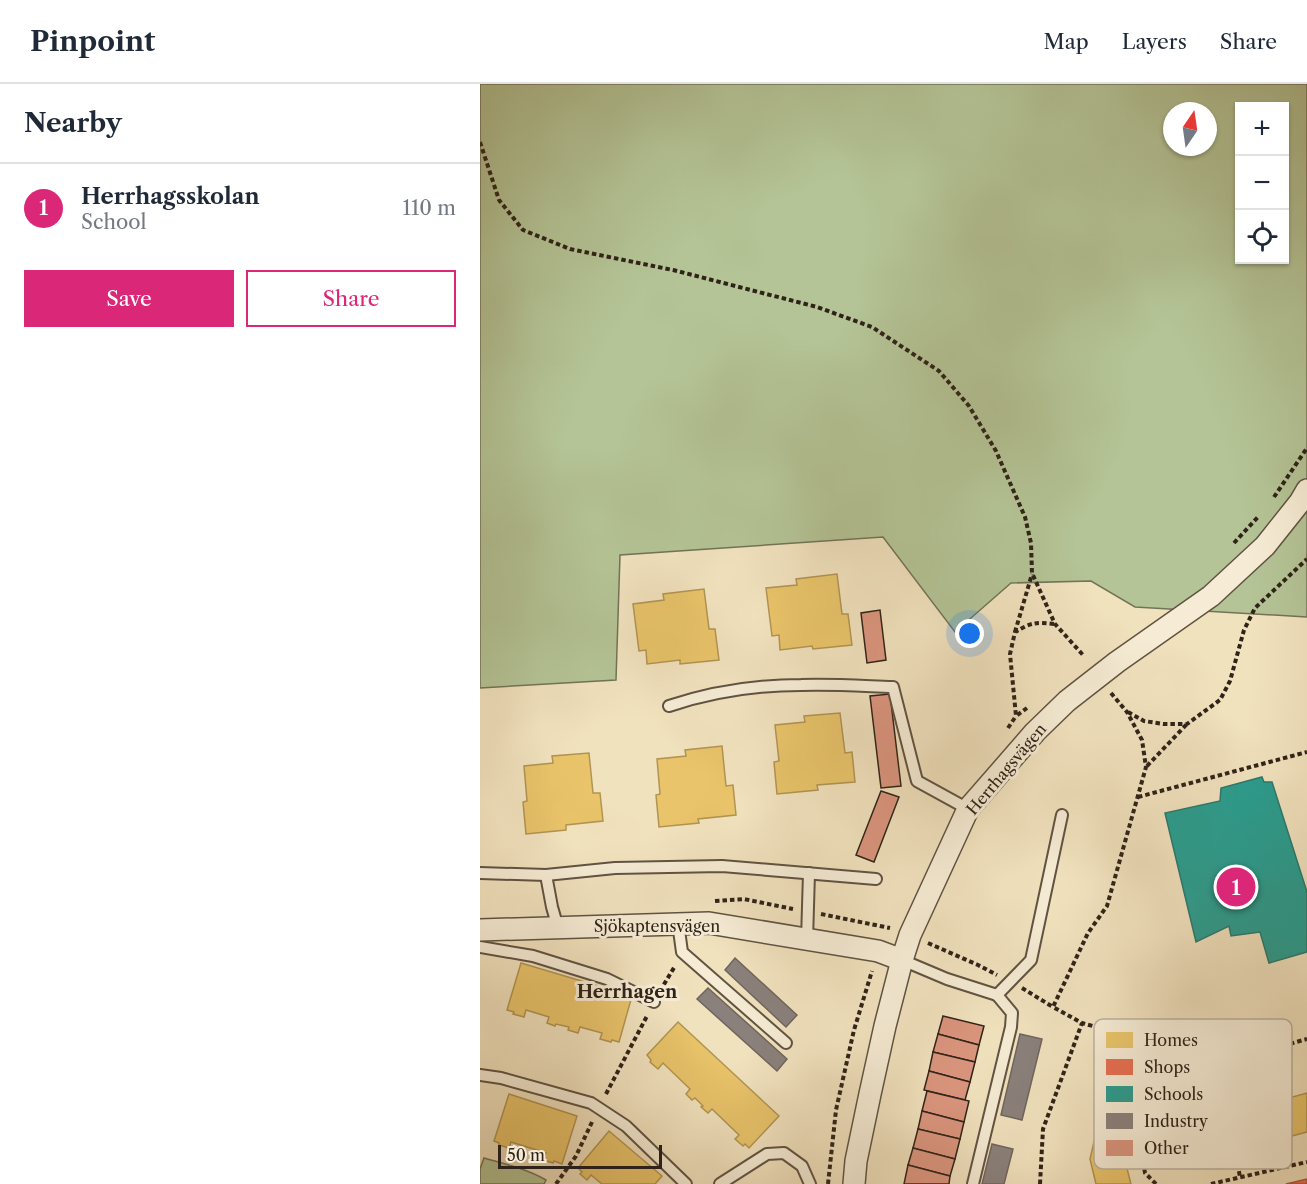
<!DOCTYPE html>
<meta charset="utf-8">
<style>
:root{--surface:#fff;--page:#f6f6f7;--text:#1f2937;--muted:#747a83;--line:#e0e1e3;--accent:#db2777}
body{margin:0;font-family:"Libre Caslon Text",serif;background:var(--page);color:var(--text)}
.controls{position:absolute;right:18px;top:18px;display:grid;overflow:hidden;border-radius:0px;box-shadow:0 2px 4px #0004}
.controls button{width:54px;height:54px;display:grid;place-items:center;padding:0;border:0;border-bottom:2px solid var(--line);background:var(--surface);color:var(--text);font:30px sans-serif}
.compass{position:absolute;left:683px;top:18px;width:54px;height:54px;border-radius:50%;background:var(--surface);box-shadow:0 2px 4px #0004;rotate:13deg}
.scale{position:absolute;left:18px;bottom:15px;width:164px;box-sizing:border-box;padding-left:6px;border:3px solid #2f2319;border-top:0;font-size:16px;line-height:21px;white-space:nowrap;color:#2f2319;-webkit-text-stroke:4px #f6ecd5;paint-order:stroke}
.you{position:absolute;left:490px;top:550px;width:21px;height:21px;margin:-15px;border:4px solid #fff;border-radius:50%;background:#1a73e8;box-shadow:0 0 0 9px #1a73e833}
.badge{display:grid;place-items:center;width:39px;height:39px;border-radius:50%;background:var(--accent);color:#fff;font-size:20px;font-weight:700}
.pin{position:absolute;translate:-50% -50%;border:3px solid #fff;box-shadow:0 2px 6px #0006}
.list{margin:0;padding:0;list-style:none}
h2{display:flex;justify-content:space-between;align-items:center;height:78px;margin:0;padding:0 24px;font-size:26px}
h2 small{font-size:20px;font-weight:400;color:var(--muted)}
.list li{display:grid;grid-template-columns:39px 1fr auto;gap:18px;align-items:center;box-sizing:border-box;height:90px;padding:0 24px;border-top:2px solid var(--line)}
.list b{display:block;font-size:22px;white-space:nowrap}
.list p{margin:0;font-size:20px;white-space:nowrap;color:var(--muted)}
.list em{font-size:20px;font-style:normal;color:var(--muted)}
.actions{display:flex;gap:12px;padding:18px 24px}
.actions a{flex:1;padding:14px 0;border:2px solid var(--accent);border-radius:0px;text-align:center;font-size:21px;color:var(--accent)}
.actions .main{background:var(--accent);color:#fff}
.icon{flex:none;width:33px;height:33px;fill:none;stroke:currentColor;stroke-width:2;stroke-linecap:round;stroke-linejoin:round}
.map{position:relative;flex:none;width:827px;height:1100px;overflow:hidden}
header{display:flex;align-items:center;gap:36px;box-sizing:border-box;height:84px;padding:0 30px;background:var(--surface);border-bottom:2px solid var(--line)}
header strong{font-size:28px}
nav{display:flex;gap:33px;margin-inline-start:auto;font-size:21px}
main{display:flex}
aside{flex:1;background:var(--surface)}
.map>svg:first-child{display:block}
.green{fill:#b4c496;stroke:#727458;stroke-width:1.5;fill-rule:evenodd}
.homes{fill:#e9c46a;stroke:#b19452;stroke-width:1.5}
.shops{fill:#e76f51;stroke:#b05840;stroke-width:1.5}
.schools{fill:#2a9d8f;stroke:#2c786c;stroke-width:1.5}
.industry{fill:#8a817c;stroke:#6f655e;stroke-width:1.5}
.building{fill:#db957e;stroke:#2f2319;stroke-width:1.5}
.lines{fill:none;stroke-linecap:round;stroke-linejoin:round}
.service-casing{stroke:#605342;stroke-width:14}
.minor-casing{stroke:#605342;stroke-width:24}
.path{stroke:#2f2319;stroke-width:4;stroke-dasharray:4.5 3;stroke-linecap:butt}
.service{stroke:#f6ecd5;stroke-width:10}
.minor{stroke:#f6ecd5;stroke-width:21}
.labels{text-anchor:middle;stroke-width:6;stroke-linejoin:round;paint-order:stroke}
.street-label{font-size:16px;fill:#2f2319;stroke:#f6ecd5}
.neighbourhood-label{font-size:18px;font-weight:bold;fill:#2f2319;stroke:#f6ecd5}
.key{fill:#f6ecd5;stroke:#bab09d;stroke-width:1.5}
.key-label{font-size:16px;fill:#2f2319}
</style>
<header>
<strong>Pinpoint</strong>
<nav><a>Map</a><a>Layers</a><a>Share</a></nav>
</header>
<main>
<aside>
<h2>Nearby<small></small></h2>
<ul class="list">
<li><span class="badge">1</span><div><b>Herrhagsskolan</b><p>School</p></div><em>110 m</em></li>
</ul>
<div class="actions"><a class="main">Save</a><a>Share</a></div>
</aside>
<div class="map">
<svg width="827" height="1100" viewBox="0 0 827 1100">
<rect width="100%" height="100%" fill="#f1e2be"/>
<filter id="stains"><feTurbulence type="fractalNoise" baseFrequency=".00333" numOctaves="4"/><feColorMatrix values="0 0 0 0 .2 0 0 0 0 .09 0 0 0 0 .02 0 0 0 .5 -.17"/></filter>
<radialGradient id="worn" r=".72"><stop offset=".6" stop-color="#630" stop-opacity="0"/><stop offset="1" stop-color="#630" stop-opacity=".3"/></radialGradient>
<g class="green">
<path d="M0 0H827V533L655 523 611 497 531 499 475 548 403 453 140 471 136 596 0 604ZM760 22H804V176H760ZM692 27H728V63H692Z"/>
<path d="M4 1074C25 1080 47 1085 66 1096L64 1100H0V1085Z"/>
</g>
<g class="homes">
<polygon points="357,490 362,530 368,530 372,561 333,565 332,562 300,566 299,551 292,552 286,504 317,501 316,495"/>
<polygon points="224,505 229,545 235,545 239,576 200,580 200,576 167,580 166,566 159,567 153,520 184,516 183,510"/>
<polygon points="360,629 365,669 372,668 375,698 337,701 338,706 297,710 294,678 299,677 295,641 325,638 324,632"/>
<polygon points="242,662 246,702 253,701 256,731 218,735 219,739 179,743 176,711 180,710 177,675 206,672 205,666"/>
<polygon points="109,669 113,709 120,709 123,737 86,741 86,746 46,750 43,718 47,717 44,682 73,679 72,672"/>
<polygon points="41,879 152,912 139,958 132,956 131,958 120,955 122,949 100,943 98,949 88,946 89,943 76,940 75,942 67,939 69,933 46,926 44,933 33,930 34,928 27,926"/>
<polygon points="198,938 299,1032 269,1064 265,1060 263,1062 255,1055 259,1051 232,1025 228,1029 221,1023 223,1022 215,1014 212,1016 206,1010 210,1005 183,979 178,985 170,978 171,976 167,971"/>
<polygon points="632,981 763,1012 755,1044 656,1021 644,1073 651,1100 616,1100 610,1075"/>
<polygon points="827,1009 827,1048 786,1059 776,1023"/>
<polygon points="29,1010 97,1032 82,1080 74,1077 73,1079 63,1076 66,1069 31,1058 29,1064 19,1061 19,1059 14,1057"/>
<polygon points="129,1047 182,1092 175,1100 122,1100 111,1091 107,1096 100,1090 102,1088 98,1084"/>
</g>
<polygon class="shops" points="827,1095 827,1100 806,1100"/>
<polygon class="schools" points="782,693 784,698 792,698 827,808 827,868 789,879 780,848 751,852 749,842 716,858 685,729 740,717 741,704"/>
<g class="industry">
<polygon points="255,874 317,931 306,943 245,886"/>
<polygon points="228,904 307,975 297,987 217,915"/>
<polygon points="540,950 562,955 542,1036 521,1031"/>
<polygon points="512,1060 533,1065 524,1100 502,1100"/>
</g>
<g class="building">
<polygon points="400,526 406,576 387,579 381,529"/>
<polygon points="410,610 421,702 401,704 390,612"/>
<polygon points="401,707 419,713 394,778 376,771"/>
<polygon points="463,932 504,942 499,961 458,950"/>
<polygon points="458,950 499,961 495,978 453,968"/>
<polygon points="453,968 495,978 490,998 449,987"/>
<polygon points="449,987 490,998 485,1016 444,1006"/>
<polygon points="447,1007 489,1017 484,1038 442,1027"/>
<polygon points="442,1027 484,1038 480,1055 438,1045"/>
<polygon points="438,1045 480,1055 475,1075 433,1064"/>
<polygon points="433,1064 475,1075 470,1092 428,1081"/>
<polygon points="428,1081 470,1092 469,1100 424,1100"/>
</g>
<g class="lines">
<g class="service-casing">
<g id="service">
<path d="M189 622C231 608 277 601 321 601 352 600 383 602 413 603L437 697 488 725"/>
<polyline points="0,789 66,791 135,784 242,782 396,795"/>
<polyline points="66,791 72,823 78,844"/>
<polyline points="198,839 202,868 306,959"/>
<polyline points="327,856 329,789"/>
<polyline points="0,863 53,872 127,895 174,918"/>
<polyline points="422,876 467,895 517,911 551,876 582,731"/>
<polyline points="0,991 21,994 111,1019 146,1042 206,1100"/>
<polyline points="240,1100 287,1070 304,1069 322,1082 330,1100"/>
<polyline points="493,1100 531,943 532,929 517,911"/>
</g>
</g>
<g class="minor-casing">
<g id="minor">
<polyline points="0,846 229,839 398,867 422,876"/>
<polyline points="374,1100 376,1077 390,1010 405,942 422,876 430,851 488,725 555,648 587,617 637,578 731,512 785,462 820,418 827,406"/>
</g>
</g>
<g class="path">
<polyline points="0,58 19,116 43,146 90,165 193,186 337,223 392,243 459,287 489,322 516,367 545,433 551,459 552,489 575,540 603,571"/>
<polyline points="794,413 827,364"/>
<polyline points="754,459 778,433"/>
<polyline points="535,548 552,490"/>
<polyline points="631,609 647,628 662,656 666,683 627,822 608,849 573,923 602,939 742,979 827,955"/>
<path d="M547 624 536 632 530 570 535 548C552 538 556 538 575 540"/>
<polyline points="648,628 664,637 683,640 707,640 740,616 750,597 764,546 775,524 827,475"/>
<polyline points="528,644 536,632"/>
<polyline points="667,682 707,640"/>
<polyline points="658,713 827,668"/>
<polyline points="235,817 264,815 313,825"/>
<polyline points="341,830 410,844"/>
<polyline points="448,859 498,881 517,891"/>
<polyline points="542,904 573,923"/>
<polyline points="180,907 195,882"/>
<polyline points="126,1010 167,932"/>
<polyline points="755,1067 761,1042 773,971"/>
<polyline points="76,1100 96,1072 112,1038"/>
<polyline points="348,1100 356,1026 374,946 392,887"/>
<polyline points="560,1100 563,1045 602,939"/>
<path d="M676 1100 665 1089 662 1071C667 1064 674 1054 683 1052 697 1047 740 1062 755 1067L760 1093"/>
<polyline points="731,1100 827,1078"/>
</g>
<use href="#service" class="service"/>
<use href="#minor" class="minor"/>
</g>
<g class="labels">
<g class="street-label">
<text transform="translate(526 685) rotate(-50)" y="6">Herrhagsvägen</text>
<text x="177" y="848">Sjökaptensvägen</text>
</g>
<g class="neighbourhood-label">
<text x="147" y="914">Herrhagen</text>
</g>
</g>
<rect x="614" y="935" width="198" height="150" rx="9" class="key"/>
<rect x="626" y="948" width="27" height="16" fill="#e9c46a"/>
<rect x="626" y="975" width="27" height="16" fill="#e76f51"/>
<rect x="626" y="1002" width="27" height="16" fill="#2a9d8f"/>
<rect x="626" y="1029" width="27" height="16" fill="#8a817c"/>
<rect x="626" y="1056" width="27" height="16" fill="#db957e"/>
<g class="key-label">
<text x="664" y="962">Homes</text>
<text x="664" y="989">Shops</text>
<text x="664" y="1016">Schools</text>
<text x="664" y="1043">Industry</text>
<text x="664" y="1070">Other</text>
</g>
<rect width="100%" height="100%" filter="url(#stains)"/>
<rect width="100%" height="100%" fill="url(#worn)"/>
</svg>
<div class="controls">
<button>+</button>
<button>−</button>
<button><svg class="icon" aria-label="locate" viewBox="0 0 24 24"><circle cx="12" cy="12" r="6"/><path d="M12 2v4M12 18v4M2 12h4M18 12h4"/></svg></button>
</div>
<svg class="compass" viewBox="-18 -18 36 36"><path d="M0-13l5 13h-10z" fill="#e53935"/><path d="M0 13l5-13h-10z" fill="#747a83"/></svg>
<div class="scale">50 m</div>
<div class="you"></div>
<div class="pin badge" style="left:756px;top:803px">1</div>
</div>
</main>
